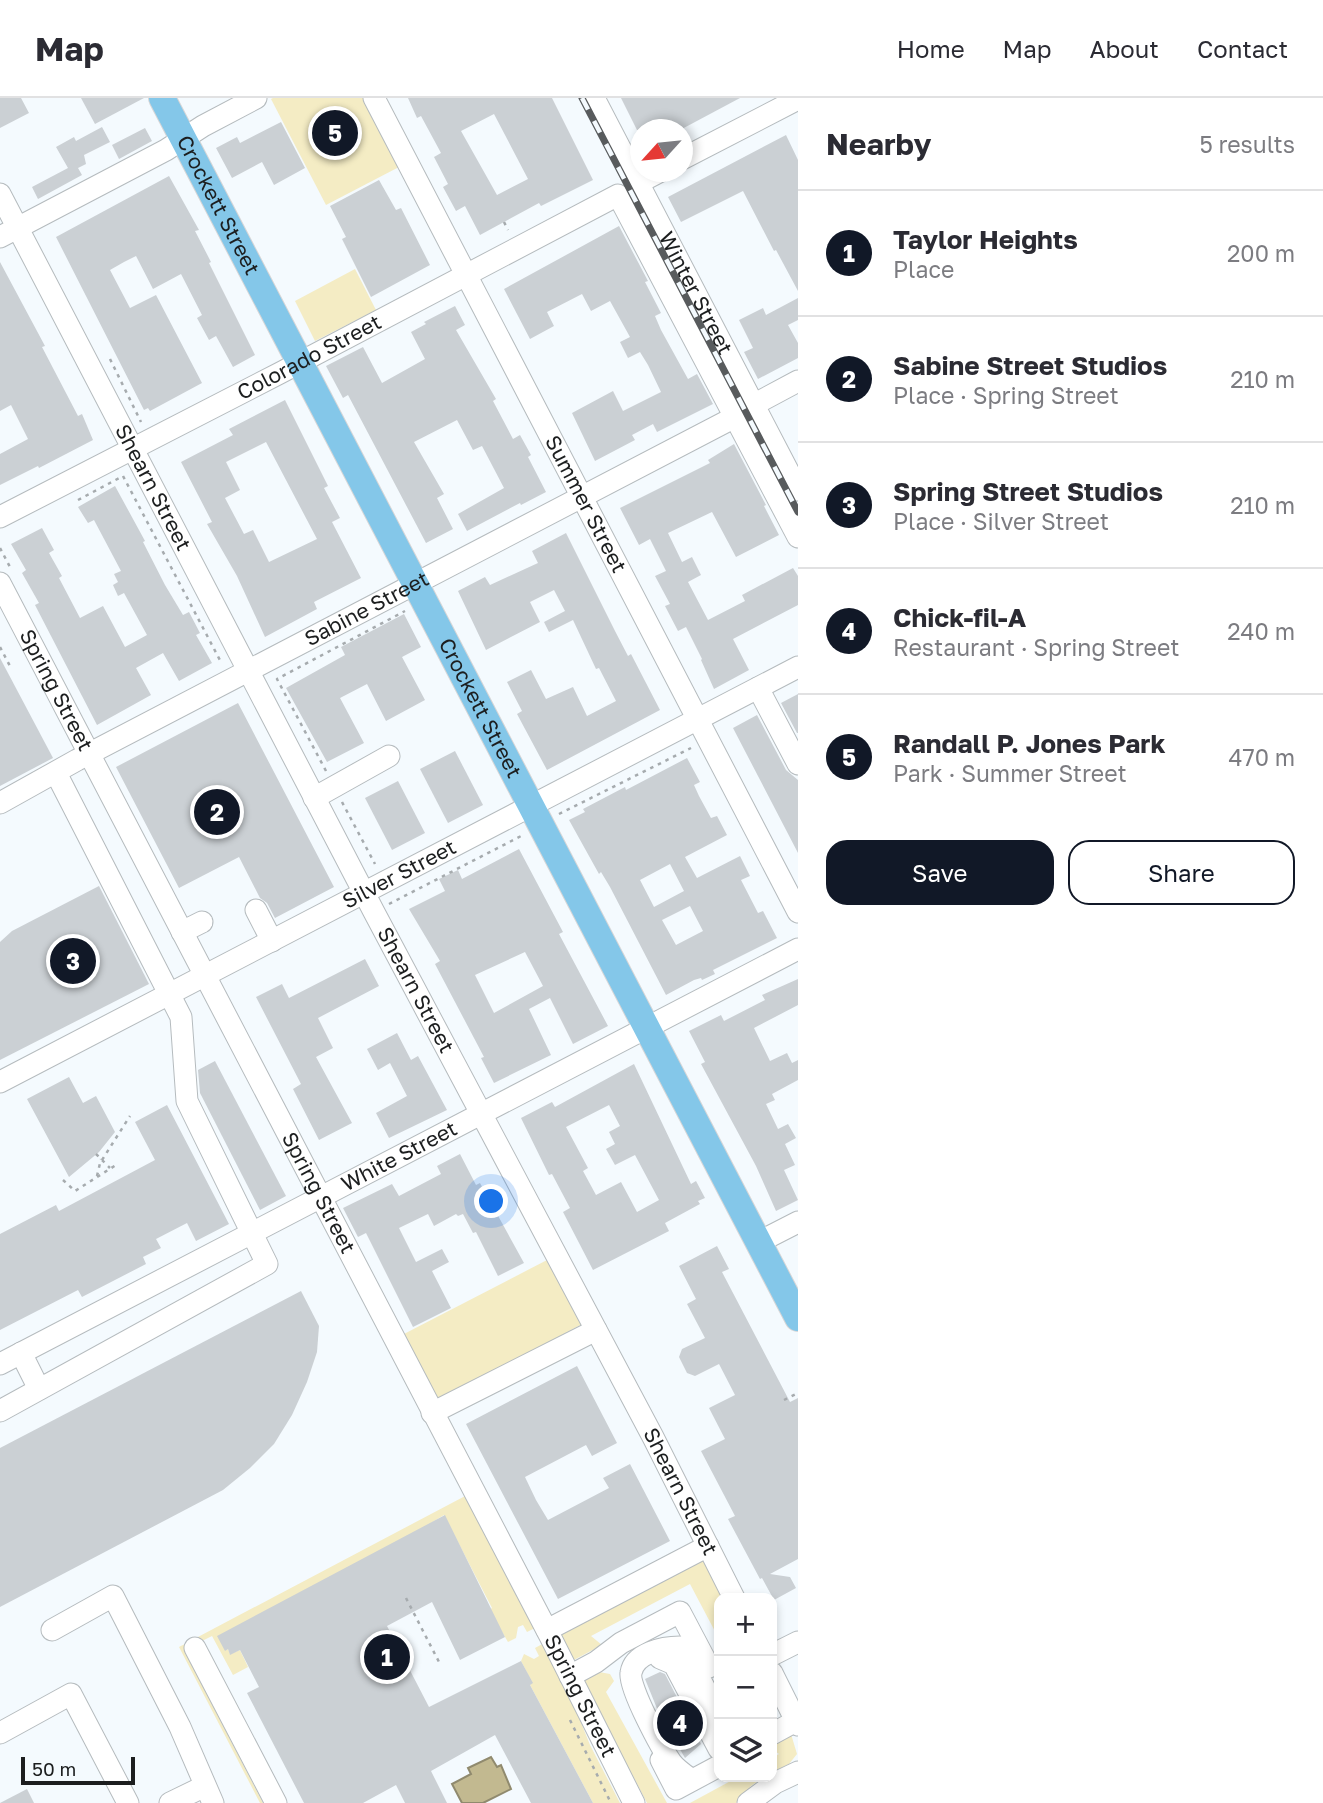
<!DOCTYPE html>
<meta charset="utf-8">
<style>
:root{--surface:#fff;--page:#f7f7f7;--text:#2b2b33;--muted:#7c7c81;--line:#e1e1e2;--accent:#111827}
body{margin:0;font-family:"Golos Text",sans-serif;background:var(--page);color:var(--text)}
.controls{position:absolute;right:21px;bottom:21px;display:grid;overflow:hidden;border-radius:14px;box-shadow:0 4px 10px #0003}
.controls button{width:63px;height:63px;display:grid;place-items:center;padding:0;border:0;border-bottom:2px solid var(--line);background:var(--surface);color:var(--text);font:35px sans-serif}
.compass{position:absolute;left:630px;top:21px;width:63px;height:63px;border-radius:50%;background:var(--surface);box-shadow:0 4px 10px #0003;rotate:243deg}
.scale{position:absolute;left:21px;bottom:18px;width:114px;box-sizing:border-box;padding-left:7px;border:4px solid #1c1e1f;border-top:0;font-size:19px;line-height:24px;white-space:nowrap;color:#1c1e1f;-webkit-text-stroke:5px #f4fafe;paint-order:stroke}
.you{position:absolute;left:492px;top:1104px;width:24px;height:24px;margin:-18px;border:5px solid #fff;border-radius:50%;background:#1a73e8;box-shadow:0 0 0 10px #1a73e833}
.badge{display:grid;place-items:center;width:46px;height:46px;border-radius:50%;background:var(--accent);color:#fff;font-size:23px;font-weight:700}
.pin{position:absolute;translate:-50% -50%;border:4px solid #fff;box-shadow:0 2px 7px #0006}
.list{margin:0;padding:0;list-style:none}
h2{display:flex;justify-content:space-between;align-items:center;height:91px;margin:0;padding:0 28px;font-size:30px}
h2 small{font-size:23px;font-weight:400;color:var(--muted)}
.list li{display:grid;grid-template-columns:46px 1fr auto;gap:21px;align-items:center;box-sizing:border-box;height:126px;padding:0 28px;border-top:2px solid var(--line)}
.list b{display:block;font-size:26px;white-space:nowrap}
.list p{margin:0;font-size:23px;white-space:nowrap;color:var(--muted)}
.list em{font-size:23px;font-style:normal;color:var(--muted)}
.actions{display:flex;gap:14px;padding:21px 28px}
.actions a{flex:1;padding:16px 0;border:2px solid var(--accent);border-radius:21px;text-align:center;font-size:24px;color:var(--accent)}
.actions .main{background:var(--accent);color:#fff}
.icon{flex:none;width:38px;height:38px;fill:none;stroke:currentColor;stroke-width:2;stroke-linecap:round;stroke-linejoin:round}
.map{position:relative;flex:none;width:798px;height:1705px;overflow:hidden}
header{display:flex;align-items:center;gap:42px;box-sizing:border-box;height:98px;padding:0 35px;background:var(--surface);border-bottom:2px solid var(--line)}
header strong{font-size:33px}
nav{display:flex;gap:38px;margin-inline-start:auto;font-size:24px}
main{display:flex}
aside{flex:1;background:var(--surface)}
.map>svg:first-child{display:block}
.green{fill:#f4ecc4}
.water{fill:#c2b990;stroke:#908a6e;stroke-width:2}
.building{fill:#cbd0d4;fill-rule:evenodd}
.lines{fill:none;stroke-linecap:round;stroke-linejoin:round}
.minor-casing{stroke:#b5bbbe;stroke-width:23}
.major-casing{stroke:#d6d6d7;stroke-width:28}
.path{stroke:#a6abae;stroke-width:2.5;stroke-dasharray:3.5 5;stroke-linecap:butt}
.minor{stroke:#fff;stroke-width:21}
.major{stroke:#84c7e9;stroke-width:26}
.rail-casing{stroke:#585b5d;stroke-width:7}
.rail{stroke:#f4fafe;stroke-width:4.5;stroke-dasharray:13;stroke-linecap:butt}
.labels{text-anchor:middle;stroke-width:6;stroke-linejoin:round;paint-order:stroke}
.street-label{font-size:21px;fill:#1c1e1f;stroke:#f4fafe}
</style>
<header>
<strong>Map</strong>
<nav><a>Home</a><a>Map</a><a>About</a><a>Contact</a></nav>
</header>
<main>
<div class="map">
<svg width="798" height="1705" viewBox="0 0 798 1705">
<rect width="100%" height="100%" fill="#f4fafe"/>
<g class="green">
<polygon points="273,0 363,0 399,69 326,107 271,1"/>
<polygon points="355,171 376,212 315,243 295,203"/>
<polygon points="549,1161 584,1225 436,1305 402,1237"/>
<polygon points="467,1397 537,1529 527,1534 523,1527 518,1529 516,1540 508,1544 489,1512 492,1510 444,1417 225,1552 228,1551 230,1556 240,1552 248,1569 233,1577 212,1538 184,1552 263,1705 260,1705 179,1549"/>
<polygon points="704,1457 726,1500 719,1500 719,1541 690,1486 591,1538 602,1547 572,1563 557,1534"/>
<polygon points="546,1544 562,1577 590,1647 620,1705 593,1705 530,1587 532,1584 521,1563 524,1556 534,1561 539,1558 535,1550"/>
<polygon points="599,1574 610,1576 614,1583 606,1594 667,1705 647,1705 583,1583"/>
<polygon points="791,1636 797,1656 789,1666 772,1674 772,1660 779,1656 772,1651 772,1646"/>
<polygon points="738,1679 764,1679 751,1688 736,1705 690,1705"/>
</g>
<polygon class="water" points="491,1659 497,1669 501,1667 511,1691 483,1705 462,1705 452,1686 471,1676 468,1670"/>
<g class="building">
<polygon points="0,0 21,0 29,15 0,30"/>
<polygon points="81,0 144,0 95,26"/>
<path d="M408 0H552L593 82 541 108 539 105 480 137 465 108 456 113 443 89 448 86 434 59 441 55 421 18 417 20ZM494 16 528 81 497 97 461 33Z"/>
<polygon points="621,0 740,0 680,32 637,32"/>
<polygon points="281,24 305,70 274,87 262,64 232,80 216,50 237,39 240,45"/>
<polygon points="102,29 110,44 84,57 86,66 78,70 82,77 38,101 32,89 68,70 56,49 74,39 76,43"/>
<polygon points="145,30 152,43 119,61 112,47"/>
<polygon points="786,37 798,62 798,193 776,152 774,153 743,93 681,124 668,99"/>
<polygon points="169,78 199,132 195,133 211,164 209,165 255,257 233,269 216,238 209,242 197,220 202,217 181,176 153,191 136,158 124,164 110,172 130,210 156,197 202,285 150,313 148,310 144,312 56,139"/>
<polygon points="379,82 396,112 401,110 430,167 371,199 342,141 346,139 330,108"/>
<polygon points="619,128 648,183 645,184 661,215 655,218 661,232 688,281 697,276 713,306 657,334 653,326 632,337 635,342 595,363 572,315 613,293 623,313 661,294 648,267 640,254 628,260 620,244 630,239 610,203 591,213 582,196 547,214 554,228 530,241 504,191"/>
<polygon points="0,164 45,248 42,249 78,318 82,316 93,342 39,370 38,368 0,387 0,356 28,341 11,307 0,313"/>
<polygon points="798,200 798,222 788,227 798,245 798,260 758,281 744,254 753,250 739,222 763,210 766,217"/>
<polygon points="455,208 465,227 456,232 496,301 493,303 513,341 520,337 531,357 528,359 546,394 521,407 520,405 467,433 458,416 504,390 482,348 473,352 457,322 414,344 444,396 437,400 453,431 426,445 348,297 343,300 326,268 363,249 382,285 425,261 411,234 426,226 424,224"/>
<path d="M285 302 328 388 324 390 340 420 332 424 361 480 314 504 317 511 265 539 237 478 207 426 212 424 181 364 233 337 229 331ZM266 344 317 441 269 464 253 432 244 436 225 400 240 392 226 364Z"/>
<polygon points="734,346 766,407 764,408 779,437 736,459 712,414 668,435 682,464 692,459 701,477 688,484 708,522 745,503 742,497 793,470 798,478 798,507 733,541 749,572 714,591 701,562 702,561 686,529 678,533 665,508 670,506 655,478 666,473 650,441 639,447 620,410 710,365 708,362"/>
<polygon points="115,388 145,443 143,444 165,487 183,517 189,514 200,535 196,537 212,565 179,583 163,555 136,570 151,597 97,627 35,507 39,505 22,475 26,472 11,446 42,430 54,452 49,455 62,478 59,480 80,520 103,508 125,549 147,537 124,495 118,498 113,487 118,484 114,476 121,473 94,422 88,425 78,409"/>
<polygon points="566,435 615,533 628,558 631,556 660,612 547,672 517,616 522,613 507,584 531,572 546,601 573,589 587,618 616,603 599,570 596,571 573,522 549,534 544,524 565,513 554,492 530,504 540,524 486,552 458,493 485,479 490,487 538,465 532,453"/>
<polygon points="404,516 421,549 402,559 425,602 386,623 367,586 340,600 364,645 327,664 286,590 345,557 341,549"/>
<polygon points="0,560 53,660 0,688"/>
<polygon points="798,596 798,635 797,635 781,605"/>
<polygon points="238,605 334,789 275,820 267,805 260,800 239,759 179,790 116,669"/>
<polygon points="757,617 786,672 798,682 798,755 733,630"/>
<polygon points="455,653 483,707 448,725 420,671"/>
<path d="M687 660 700 684 694 687 699 698 711 720 717 718 727 737 685 759 697 780 740 758 750 778 741 782 758 815 763 813 777 840 713 872 715 876 702 882 701 880 694 882 666 897 610 789 601 774 599 776 569 722 585 714 583 711 625 689 626 692ZM670 766 684 793 654 809 640 782ZM690 808 703 833 676 847 662 822Z"/>
<polygon points="398,683 425,735 392,752 365,700"/>
<path d="M519 751 563 834 559 836 608 928 573 946 550 900 529 911 551 957 494 985 481 960 484 959 435 866 440 863 409 811 445 793 439 781 458 772 462 781ZM525 854 543 888 494 915 475 877Z"/>
<polygon points="99,788 149,886 0,962 0,844 12,833"/>
<polygon points="365,861 379,888 318,920 333,950 316,959 352,1025 319,1042 293,991 301,986 256,899 282,886 289,900"/>
<polygon points="798,881 798,907 754,930 770,963 787,955 792,965 798,962 798,982 772,996 775,1002 766,1006 778,1031 788,1026 796,1040 785,1046 795,1067 784,1072 798,1102 776,1113 756,1068 701,966 705,964 689,933 721,917 724,923 765,902 762,897"/>
<polygon points="397,935 411,962 418,958 447,1012 389,1040 376,1015 407,998 390,965 378,972 367,951"/>
<polygon points="215,963 286,1098 260,1112 200,995 198,972"/>
<path d="M634 966 691 1086 696 1083 705 1100 698 1103 700 1106 665 1125 669 1133 593 1172 563 1114 570 1110 552 1076 549 1077 521 1020 552 1004 555 1009ZM609 1007 620 1028 609 1034 615 1046 606 1051 615 1067 635 1057 659 1102 637 1114 621 1084 596 1097 583 1073 588 1070 566 1029Z"/>
<polygon points="69,979 83,1005 96,998 115,1034 99,1054 69,1079 27,1001"/>
<polygon points="167,1007 229,1126 196,1143 187,1125 156,1141 161,1150 143,1159 146,1166 82,1199 78,1192 0,1232 0,1136 56,1107 59,1113 155,1062 135,1024"/>
<polygon points="460,1056 476,1087 480,1085 524,1165 498,1178 476,1134 473,1135 463,1116 458,1118 456,1116 434,1128 428,1116 399,1130 416,1164 442,1151 449,1164 432,1173 451,1210 413,1229 366,1135 358,1139 343,1110 392,1086 399,1098 441,1076 437,1068"/>
<polygon points="717,1148 729,1171 722,1174 790,1304 798,1300 798,1461 770,1476 790,1479 796,1490 774,1502 762,1480 760,1481 728,1421 735,1418 701,1353 725,1341 709,1310 735,1297 719,1266 695,1278 687,1275 679,1259 682,1251 705,1240 687,1206 696,1201 679,1168"/>
<polygon points="301,1193 319,1228 317,1254 307,1284 292,1317 274,1346 250,1370 223,1392 0,1509 0,1350"/>
<polygon points="577,1268 617,1345 592,1358 586,1347 525,1379 536,1402 548,1422 609,1390 603,1380 630,1366 670,1443 558,1501 466,1326"/>
<polygon points="445,1417 505,1539 460,1562 432,1504 387,1528 429,1609 521,1563 533,1585 530,1587 593,1705 531,1705 495,1637 431,1673 447,1705 405,1705 396,1687 363,1705 304,1705 247,1595 259,1589 240,1552 230,1557 228,1551 225,1553 217,1538"/>
<polygon points="660,1574 665,1576 701,1646 685,1660 658,1613 645,1581"/>
<polygon points="27,1691 34,1705 0,1705"/>
</g>
<g class="lines">
<g class="minor-casing">
<g id="minor">
<path id="s1" d="M374 0 798 814"/>
<path id="s2" d="M594 0 798 392"/>
<polyline points="682,61 798,1"/>
<polyline points="638,85 659,74"/>
<path id="s3" d="M0 96 374 814 653 1339 734 1500"/>
<polyline points="0,139 166,52 203,28 256,0"/>
<polyline points="755,306 798,283"/>
<path id="s4" d="M0 419 280 275 618 97 798 439"/>
<path id="s5" d="M0 485 553 1544 634 1705"/>
<polyline points="758,590 798,666"/>
<polyline points="314,700 389,658"/>
<path id="s6" d="M0 705 77 662 735 319"/>
<polyline points="256,812 272,843"/>
<polyline points="182,834 202,824"/>
<path id="s7" d="M0 984 798 569"/>
<polyline points="759,1144 798,1124"/>
<polyline points="21,1255 39,1291"/>
<path id="s8" d="M0 1266 798 851"/>
<polyline points="0,1313 267,1166 187,1003 181,919 56,675"/>
<polyline points="432,1315 596,1232"/>
<polyline points="52,1532 113,1498 180,1629 213,1705"/>
<polyline points="547,1532 708,1448"/>
<polyline points="195,1550 276,1705"/>
<polyline points="772,1557 798,1544"/>
<polyline points="660,1560 674,1566 719,1651"/>
<polyline points="772,1575 798,1627"/>
<polyline points="570,1578 596,1564 621,1545 680,1514 709,1569"/>
<polyline points="0,1635 71,1596 128,1705"/>
<polyline points="772,1636 796,1623"/>
<polyline points="661,1662 676,1691 719,1668"/>
<path d="M692 1682C685 1677 676 1671 671 1664 662 1651 628 1589 631 1575 634 1555 663 1549 680 1549L688 1558 719 1618"/>
<polyline points="170,1705 205,1688"/>
<polyline points="748,1705 775,1685 798,1674"/>
</g>
</g>
<g class="major-casing">
<g id="major">
<path id="s9" d="M162 0 798 1220"/>
</g>
</g>
<g class="path">
<polyline points="504,124 508,132"/>
<polyline points="110,261 141,324"/>
<polyline points="78,402 123,378 222,566"/>
<polyline points="0,450 10,469"/>
<polyline points="0,549 11,570"/>
<polyline points="326,673 277,581 405,513"/>
<polyline points="342,704 375,766"/>
<polyline points="559,716 691,650"/>
<polyline points="389,806 523,737"/>
<polyline points="96,1056 110,1070"/>
<polyline points="102,1062 130,1018"/>
<polyline points="97,1078 101,1061"/>
<polyline points="63,1082 75,1093 116,1067"/>
<polyline points="784,1302 798,1295"/>
<polyline points="406,1500 439,1564"/>
<polyline points="570,1622 611,1705"/>
</g>
<use href="#minor" class="minor"/>
<use href="#major" class="major"/>
<g class="rail-casing">
<polyline id="rail" points="582,0 798,414"/>
</g>
<use href="#rail" class="rail"/>
</g>
<g class="labels">
<g class="street-label">
<text dy="7" stroke="none"><textPath href="#s9" startOffset="121">Crockett Street</textPath></text>
<text dy="7" stroke="none"><textPath href="#s2" startOffset="220">Winter Street</textPath></text>
<text dy="7" stroke="none"><textPath href="#s4" startOffset="348">Colorado Street</textPath></text>
<text dy="7" stroke="none"><textPath href="#s3" startOffset="331">Shearn Street</textPath></text>
<text dy="7" stroke="none"><textPath href="#s1" startOffset="458">Summer Street</textPath></text>
<text dy="7" stroke="none"><textPath href="#s6" startOffset="415">Sabine Street</textPath></text>
<text dy="7" stroke="none"><textPath href="#s5" startOffset="121">Spring Street</textPath></text>
<text dy="7" stroke="none"><textPath href="#s9" startOffset="688">Crockett Street</textPath></text>
<text dy="7" stroke="none"><textPath href="#s7" startOffset="450">Silver Street</textPath></text>
<text dy="7" stroke="none"><textPath href="#s3" startOffset="898">Shearn Street</textPath></text>
<text dy="7" stroke="none"><textPath href="#s8" startOffset="450">White Street</textPath></text>
<text dy="7" stroke="none"><textPath href="#s5" startOffset="688">Spring Street</textPath></text>
<text dy="7" stroke="none"><textPath href="#s3" startOffset="1465">Shearn Street</textPath></text>
<text dy="7" stroke="none"><textPath href="#s5" startOffset="1255">Spring Street</textPath></text>
</g>
</g>
</svg>
<div class="controls">
<button>+</button>
<button>−</button>
<button><svg class="icon" aria-label="layers" viewBox="0 0 24 24"><path d="M12 4l9 5-9 5-9-5zM3 14l9 5 9-5"/></svg></button>
</div>
<svg class="compass" viewBox="-18 -18 36 36"><path d="M0-13l5 13h-10z" fill="#e53935"/><path d="M0 13l5-13h-10z" fill="#7c7c81"/></svg>
<div class="scale">50 m</div>
<div class="you"></div>
<div class="pin badge" style="left:387px;top:1559px">1</div>
<div class="pin badge" style="left:217px;top:714px">2</div>
<div class="pin badge" style="left:73px;top:863px">3</div>
<div class="pin badge" style="left:680px;top:1625px">4</div>
<div class="pin badge" style="left:335px;top:35px">5</div>
</div>
<aside>
<h2>Nearby<small>5 results</small></h2>
<ul class="list">
<li><span class="badge">1</span><div><b>Taylor Heights</b><p>Place</p></div><em>200 m</em></li>
<li><span class="badge">2</span><div><b>Sabine Street Studios</b><p>Place · Spring Street</p></div><em>210 m</em></li>
<li><span class="badge">3</span><div><b>Spring Street Studios</b><p>Place · Silver Street</p></div><em>210 m</em></li>
<li><span class="badge">4</span><div><b>Chick-fil-A</b><p>Restaurant · Spring Street</p></div><em>240 m</em></li>
<li><span class="badge">5</span><div><b>Randall P. Jones Park</b><p>Park · Summer Street</p></div><em>470 m</em></li>
</ul>
<div class="actions"><a class="main">Save</a><a>Share</a></div>
</aside>
</main>
